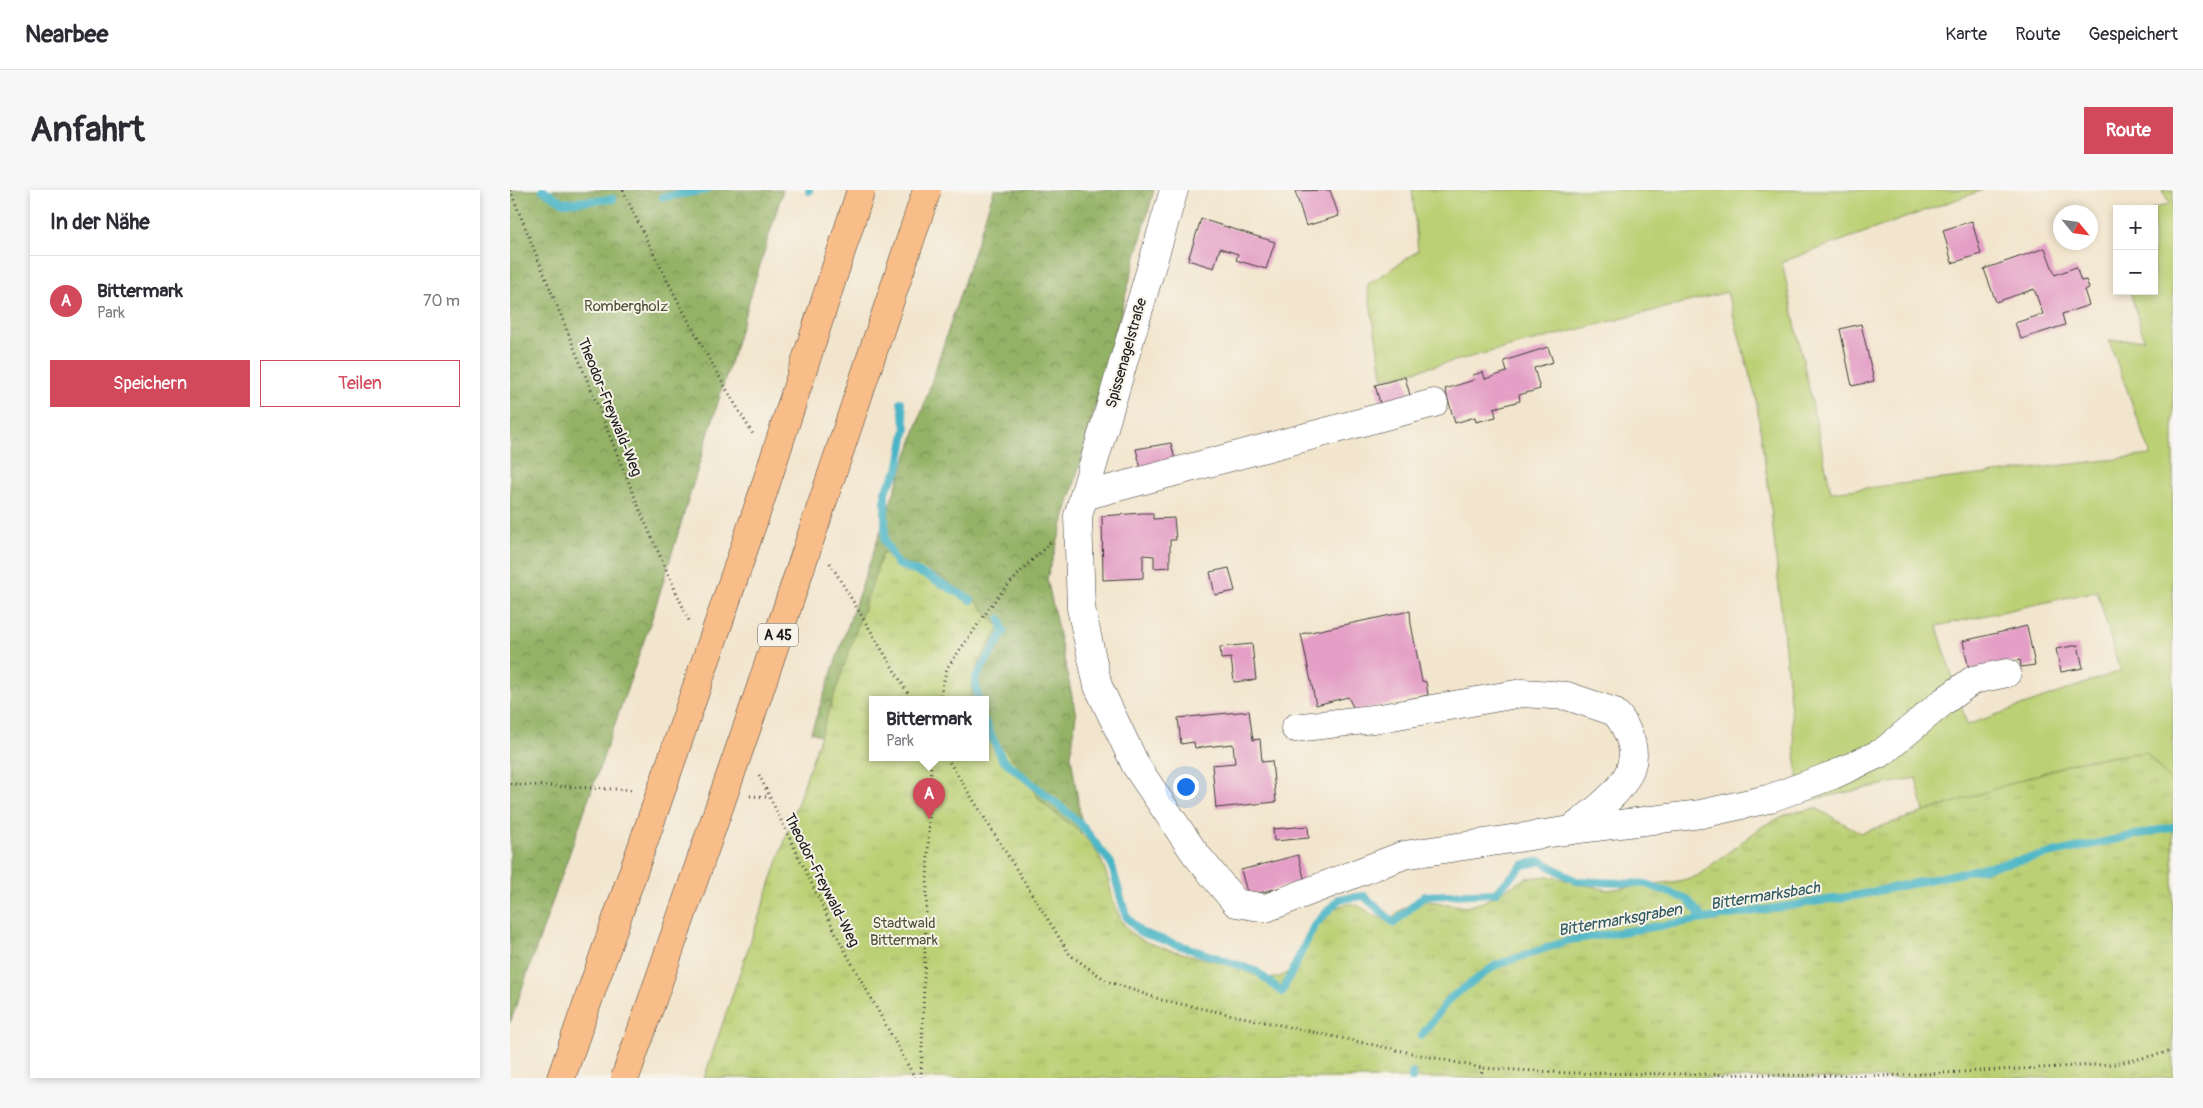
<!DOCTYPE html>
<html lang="de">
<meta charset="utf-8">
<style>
:root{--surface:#fff;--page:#f7f7f7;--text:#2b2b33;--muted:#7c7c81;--line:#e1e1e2;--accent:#d1495b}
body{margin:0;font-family:Pangolin,sans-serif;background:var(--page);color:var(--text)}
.controls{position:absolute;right:15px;top:15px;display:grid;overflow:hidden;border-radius:0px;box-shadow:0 2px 8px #0003}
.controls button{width:45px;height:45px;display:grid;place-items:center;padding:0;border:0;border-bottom:1px solid var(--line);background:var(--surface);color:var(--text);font:25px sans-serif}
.compass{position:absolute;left:1543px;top:15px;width:45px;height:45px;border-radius:50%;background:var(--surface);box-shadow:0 2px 8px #0003;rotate:119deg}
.you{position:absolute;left:675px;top:596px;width:18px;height:18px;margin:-12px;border:4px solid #fff;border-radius:50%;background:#1a73e8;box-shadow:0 0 0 8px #1a73e833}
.badge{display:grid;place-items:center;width:32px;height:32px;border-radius:50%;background:var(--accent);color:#fff;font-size:16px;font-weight:700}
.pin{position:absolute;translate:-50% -41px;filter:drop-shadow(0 1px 2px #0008)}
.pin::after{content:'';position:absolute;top:26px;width:18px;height:15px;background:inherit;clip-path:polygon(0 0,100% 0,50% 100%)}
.popup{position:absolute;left:359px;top:506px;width:120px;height:65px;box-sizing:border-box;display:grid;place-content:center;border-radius:0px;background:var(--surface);filter:drop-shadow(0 1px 4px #0005);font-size:16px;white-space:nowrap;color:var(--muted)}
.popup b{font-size:19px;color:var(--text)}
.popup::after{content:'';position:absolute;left:50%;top:100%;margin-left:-10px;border:10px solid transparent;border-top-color:var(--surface)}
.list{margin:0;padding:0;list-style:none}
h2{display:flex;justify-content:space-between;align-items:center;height:65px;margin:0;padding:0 20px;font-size:21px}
h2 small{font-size:16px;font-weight:400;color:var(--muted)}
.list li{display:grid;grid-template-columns:32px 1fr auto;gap:15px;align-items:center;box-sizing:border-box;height:90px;padding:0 20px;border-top:1px solid var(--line)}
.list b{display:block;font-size:19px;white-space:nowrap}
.list p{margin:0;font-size:16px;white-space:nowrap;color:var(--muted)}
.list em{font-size:16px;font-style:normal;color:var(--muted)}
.actions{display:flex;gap:10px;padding:15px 20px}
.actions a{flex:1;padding:11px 0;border:1px solid var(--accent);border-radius:0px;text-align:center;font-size:18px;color:var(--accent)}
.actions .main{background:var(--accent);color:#fff}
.map{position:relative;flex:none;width:1663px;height:888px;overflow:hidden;border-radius:0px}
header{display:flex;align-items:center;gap:30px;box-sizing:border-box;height:70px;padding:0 25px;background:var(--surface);border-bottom:1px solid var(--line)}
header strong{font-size:24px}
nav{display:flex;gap:28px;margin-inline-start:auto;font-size:18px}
.intro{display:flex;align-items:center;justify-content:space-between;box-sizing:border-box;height:120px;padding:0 30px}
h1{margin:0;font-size:35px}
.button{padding:12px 22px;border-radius:0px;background:var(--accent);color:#fff;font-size:18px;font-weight:700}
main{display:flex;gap:30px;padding:0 30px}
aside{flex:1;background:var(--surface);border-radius:0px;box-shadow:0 2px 8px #0003}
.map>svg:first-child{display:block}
.green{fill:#bbd074;stroke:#6c7648;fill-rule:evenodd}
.forest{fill:url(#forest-crowns);stroke:#586741}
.park{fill:url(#park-tufts);stroke:#6c7648}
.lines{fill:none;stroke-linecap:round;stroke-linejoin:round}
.stream{stroke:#49b5c6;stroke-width:8}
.building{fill:#e49fc6}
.minor-casing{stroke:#3c3a37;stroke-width:29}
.highway-casing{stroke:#3c3a37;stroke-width:29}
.path{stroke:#3c3a37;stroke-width:3;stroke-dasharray:1 4;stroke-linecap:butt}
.minor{stroke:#fff;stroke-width:28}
.highway{stroke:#f8bd89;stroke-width:28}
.highway-bridge-casing{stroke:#3c3a37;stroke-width:29;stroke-linecap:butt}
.highway-bridge{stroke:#f8bd89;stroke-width:28}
.labels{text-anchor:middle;stroke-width:4;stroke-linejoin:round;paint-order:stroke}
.shield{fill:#f7f3e8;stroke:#5e5c59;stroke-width:1}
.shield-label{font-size:14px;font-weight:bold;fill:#1c1c1c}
.park-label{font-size:15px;fill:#4c5236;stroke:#f7f3e8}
.street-label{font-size:15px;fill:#1c1c1c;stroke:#f7f3e8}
.water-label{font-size:16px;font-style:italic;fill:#2e5960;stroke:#f7f3e8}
</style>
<header>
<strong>Nearbee</strong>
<nav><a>Karte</a><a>Route</a><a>Gespeichert</a></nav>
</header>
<div class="intro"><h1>Anfahrt</h1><a class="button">Route</a></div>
<main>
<aside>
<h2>In der Nähe<small></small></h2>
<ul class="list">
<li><span class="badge">A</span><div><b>Bittermark</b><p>Park</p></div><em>70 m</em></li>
</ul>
<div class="actions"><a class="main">Speichern</a><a>Teilen</a></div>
</aside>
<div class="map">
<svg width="1663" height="888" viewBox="0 0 1663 888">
<defs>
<pattern id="forest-crowns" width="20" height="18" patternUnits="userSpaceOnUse" patternTransform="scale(1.25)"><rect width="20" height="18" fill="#94b266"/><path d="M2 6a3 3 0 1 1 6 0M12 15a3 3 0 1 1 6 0" fill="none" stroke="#789053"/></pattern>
<pattern id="park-tufts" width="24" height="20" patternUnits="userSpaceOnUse" patternTransform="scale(1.25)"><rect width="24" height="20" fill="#bbd074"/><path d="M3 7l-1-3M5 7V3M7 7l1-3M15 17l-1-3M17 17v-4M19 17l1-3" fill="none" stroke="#a0b264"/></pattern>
</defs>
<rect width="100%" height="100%" fill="#f7f3e8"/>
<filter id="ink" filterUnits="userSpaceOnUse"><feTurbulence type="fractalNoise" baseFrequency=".02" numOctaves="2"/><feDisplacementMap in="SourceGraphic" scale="10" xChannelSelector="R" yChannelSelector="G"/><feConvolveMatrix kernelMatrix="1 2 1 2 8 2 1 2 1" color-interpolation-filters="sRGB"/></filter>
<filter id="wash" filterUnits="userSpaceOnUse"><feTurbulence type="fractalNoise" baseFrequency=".0096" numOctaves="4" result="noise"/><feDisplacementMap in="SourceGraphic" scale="20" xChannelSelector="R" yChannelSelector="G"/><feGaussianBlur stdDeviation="1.12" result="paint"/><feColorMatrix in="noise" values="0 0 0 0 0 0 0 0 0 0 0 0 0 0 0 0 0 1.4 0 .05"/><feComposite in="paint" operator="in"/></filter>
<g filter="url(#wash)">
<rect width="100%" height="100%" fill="#f2e5cd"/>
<path class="green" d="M902 0H1473L1272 72 1321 302 1641 265 1599 151 1634 149 1620 101H1644V19H1642L1659 14 1652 0H1663V611L1444 658 1414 622 1406 588 1290 612 1261 318 1246 208 1217 102 873 189 857 95 908 61ZM1587 401 1610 481 1457 535 1427 436Z"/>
<g class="forest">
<polygon points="0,0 273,0 143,425 0,833"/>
<polygon points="484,0 644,0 563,299 537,388 566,525 561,566 573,642 566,646 475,568 475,510 363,510 363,566 301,542 404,245"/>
</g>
<path class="park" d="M373 362 387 371 413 377 439 393 467 412 490 438C475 460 460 483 461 510H363V568H475V538C485 552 498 562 508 575 517 587 522 602 533 613 550 630 573 640 586 661 603 686 599 727 625 746 643 759 698 768 723 776 738 781 752 792 769 787 797 779 801 720 836 714 850 712 858 724 870 728 873 729 878 728 881 728L895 717 912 710 956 717 973 712 1016 688 1039 686 1097 700 1169 691 1187 686 1253 636 1277 624 1306 618 1351 643 1569 571 1636 562 1663 594V888H194Z"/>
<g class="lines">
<g class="stream">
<polyline points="33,0 54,13 103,9"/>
<polyline points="299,0 299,1"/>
<polyline points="153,7 197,0"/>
<polyline points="391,212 396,238 388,280 375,301 375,351 387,374 418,386 461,410"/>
<polyline points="468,510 465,489 494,442 490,429"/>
<polyline points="475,532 492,569 569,632 601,673 616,726 630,742 746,781 772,802 804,736 829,709 854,706 884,733 914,706 985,703 1013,675 1031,671 1066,691 1136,694 1177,709 1194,729 1349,705 1663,637"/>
<polyline points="912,845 939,809 986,775 1060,750 1194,729"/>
<polyline points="902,888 902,883"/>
</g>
</g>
<g id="blocks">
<g class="building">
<polygon points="820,0 829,26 796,36 785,1"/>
<polygon points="691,29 765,52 756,79 726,70 728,64 710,58 704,78 678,70"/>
<polygon points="1462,31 1471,64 1442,73 1433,40"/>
<polygon points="1535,58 1545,85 1566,77 1571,91 1576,90 1579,98 1574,100 1579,115 1552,124 1555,135 1511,149 1505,133 1533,124 1524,99 1486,112 1474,79"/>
<polygon points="1351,134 1364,191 1342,196 1330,139"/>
<polygon points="1038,157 1043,172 1024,178 1030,199 1009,205 1010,211 984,218 986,227 966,232 965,227 945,233 935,199 964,190 963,185 973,182 975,189 997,182 994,171"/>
<polygon points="895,187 901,209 871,217 865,195"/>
<polygon points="661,253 666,274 632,283 626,259"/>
<polygon points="632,323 643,323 643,329 664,328 666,350 660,350 660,377 644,378 644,366 633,365 633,388 593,390 592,326"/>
<polygon points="719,378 725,401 705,405 700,382"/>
<polygon points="900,421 901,434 912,491 916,492 918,505 845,521 838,507 806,515 791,444"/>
<polygon points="1517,436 1525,475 1511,477 1510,470 1459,480 1453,451"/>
<polygon points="742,454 746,490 724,492 721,468 711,469 710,457"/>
<polygon points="1568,455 1573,478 1551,482 1546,459"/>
<polygon points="739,521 743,550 750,549 752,572 762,571 766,612 706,618 702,575 725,573 723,554 685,558 684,552 671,554 668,528"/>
<polygon points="798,636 799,648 764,651 763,639"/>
<polygon points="788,665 795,691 738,706 731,680"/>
</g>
</g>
</g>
<g filter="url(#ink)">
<use href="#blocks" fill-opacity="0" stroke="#3c3a37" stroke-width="1"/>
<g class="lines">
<g class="minor-casing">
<g id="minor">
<polyline points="664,0 568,326 571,418 588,496 626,576 684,662 726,713 756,718 894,665 1061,640 1191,624 1258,609 1323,585 1373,562 1434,511 1463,490 1497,483"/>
<polyline points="574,306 924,213"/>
<path d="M785 538 871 528 1012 503 1057 506 1102 521C1111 526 1115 537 1119 546 1137 588 1089 617 1061 640"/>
</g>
</g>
<g class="highway-casing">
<polyline id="highway" points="51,888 136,645"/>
</g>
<g class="path">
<polyline points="0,0 134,330 180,433"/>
<path d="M113 0C152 84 196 166 244 246"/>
<polyline points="320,373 402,510"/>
<polyline points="429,510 437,478 489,405 517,375 542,351"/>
<polyline points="437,568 560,765 597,791 652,810 972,878 1060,883 1375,886 1605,874 1663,861"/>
<polyline points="249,585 328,748 405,888"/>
<polyline points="0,594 124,600"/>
<polyline points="240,606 258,607"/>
<polyline points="411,888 421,568"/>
<polyline points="971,888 972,878"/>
</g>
<use href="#minor" class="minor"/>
<use href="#highway" class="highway"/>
<g class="highway-bridge-casing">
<g id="highway-bridge">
<polyline points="136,645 252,306 351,0"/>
<polyline points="115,888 242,523 417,0"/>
</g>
</g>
<use href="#highway-bridge" class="highway-bridge"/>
</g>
</g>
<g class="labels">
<rect class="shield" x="248" y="433.5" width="40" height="23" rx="4"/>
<g class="shield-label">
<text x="268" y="450">A 45</text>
</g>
<g class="park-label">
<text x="116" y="121">Rombergholz</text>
<text x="394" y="738">Stadtwald<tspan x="394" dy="17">Bittermark</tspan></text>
</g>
<g class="street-label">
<text transform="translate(616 163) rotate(-74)" y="5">Spissenagelstraße</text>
<text transform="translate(100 217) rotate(68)" y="5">Theodor-Freywald-Weg</text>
<text transform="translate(312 690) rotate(63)" y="5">Theodor-Freywald-Weg</text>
</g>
<g class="water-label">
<text transform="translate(1255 705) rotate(-9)" y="6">Bittermarksbach</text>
<text transform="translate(1110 729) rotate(-10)" y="6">Bittermarksgraben</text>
</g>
</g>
</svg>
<div class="controls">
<button>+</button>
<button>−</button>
</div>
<svg class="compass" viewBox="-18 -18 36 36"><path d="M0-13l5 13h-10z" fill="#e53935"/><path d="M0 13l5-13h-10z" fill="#7c7c81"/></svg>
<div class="you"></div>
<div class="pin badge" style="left:419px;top:629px">A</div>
<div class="popup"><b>Bittermark</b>Park</div>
</div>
</main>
